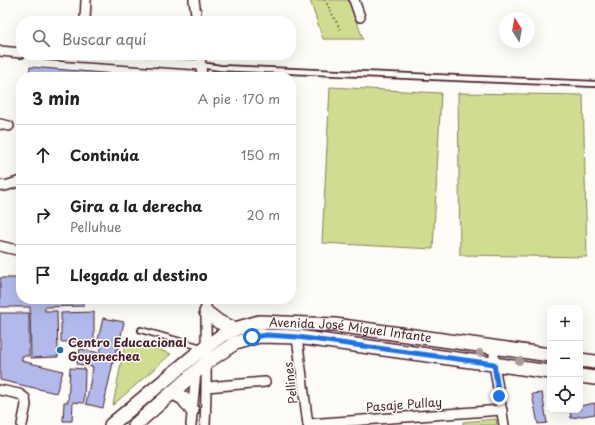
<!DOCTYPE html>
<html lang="es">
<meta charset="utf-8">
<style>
:root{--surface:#fff;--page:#f2f2f2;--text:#222;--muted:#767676;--line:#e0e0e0}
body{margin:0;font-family:"Playpen Sans",sans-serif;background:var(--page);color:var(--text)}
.controls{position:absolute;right:12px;bottom:12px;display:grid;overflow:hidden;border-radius:8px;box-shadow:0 4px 16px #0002}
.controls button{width:36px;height:36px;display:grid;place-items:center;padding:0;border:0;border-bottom:1px solid var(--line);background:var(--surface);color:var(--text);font:20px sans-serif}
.compass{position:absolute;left:499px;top:12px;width:36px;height:36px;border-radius:50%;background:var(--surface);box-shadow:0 4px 16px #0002;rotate:349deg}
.stop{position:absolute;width:12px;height:12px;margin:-9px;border:3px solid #1a73e8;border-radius:50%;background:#fff}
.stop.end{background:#1a73e8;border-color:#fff;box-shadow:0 1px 4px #0008}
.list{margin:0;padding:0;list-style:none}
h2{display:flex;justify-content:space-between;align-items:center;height:52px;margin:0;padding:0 16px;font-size:17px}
h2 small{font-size:13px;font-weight:400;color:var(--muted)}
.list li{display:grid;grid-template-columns:26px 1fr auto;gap:12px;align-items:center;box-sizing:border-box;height:60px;padding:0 16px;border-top:1px solid var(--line)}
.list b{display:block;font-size:15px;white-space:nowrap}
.list p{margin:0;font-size:13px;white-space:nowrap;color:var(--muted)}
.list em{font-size:13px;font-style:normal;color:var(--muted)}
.icon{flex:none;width:22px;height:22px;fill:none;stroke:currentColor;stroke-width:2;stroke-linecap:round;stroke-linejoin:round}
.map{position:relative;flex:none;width:595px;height:425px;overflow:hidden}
.search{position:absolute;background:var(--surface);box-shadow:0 4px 16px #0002;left:16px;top:16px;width:280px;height:44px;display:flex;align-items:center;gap:10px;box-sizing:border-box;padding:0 14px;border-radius:16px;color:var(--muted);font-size:15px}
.panel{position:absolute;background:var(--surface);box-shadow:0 4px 16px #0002;left:16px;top:72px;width:280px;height:232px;border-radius:16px}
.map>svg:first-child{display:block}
.green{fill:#d0dd90;stroke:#8d7e5e}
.building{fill:#b2baeb;stroke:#4a1f2b}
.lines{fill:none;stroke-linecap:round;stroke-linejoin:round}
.service-casing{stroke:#4a1f2b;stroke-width:8}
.minor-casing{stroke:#4a1f2b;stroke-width:12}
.secondary-casing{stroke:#4a1f2b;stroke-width:16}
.path{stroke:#4a1f2b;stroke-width:2;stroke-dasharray:1 3;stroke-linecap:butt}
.service{stroke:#fdfcf7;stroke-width:4.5}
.minor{stroke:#fdfcf7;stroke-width:9}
.secondary{stroke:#fdfcf7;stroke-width:13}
.tree{fill:#ad9c95}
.route{stroke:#1a73e8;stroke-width:5}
.poi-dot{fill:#1f6fb2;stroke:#fdfcf7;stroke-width:1.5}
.labels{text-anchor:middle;stroke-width:3;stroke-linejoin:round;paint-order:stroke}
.street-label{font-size:12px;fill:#4a1f2b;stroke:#fdfcf7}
.poi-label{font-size:12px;font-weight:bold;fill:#4a1f2b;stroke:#fdfcf7;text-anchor:start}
</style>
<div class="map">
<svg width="595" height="425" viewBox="0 0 595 425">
<rect width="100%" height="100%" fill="#fdfcf7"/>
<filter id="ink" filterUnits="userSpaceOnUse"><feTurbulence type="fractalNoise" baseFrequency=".025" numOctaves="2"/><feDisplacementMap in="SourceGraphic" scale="8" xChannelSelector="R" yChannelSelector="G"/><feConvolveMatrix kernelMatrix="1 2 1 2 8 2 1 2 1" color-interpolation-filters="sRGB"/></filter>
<g filter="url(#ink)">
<g class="green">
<polygon points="310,0 349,0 363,39 323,39"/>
<polygon points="330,87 441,93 433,249 322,243"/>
<polygon points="458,93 583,95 587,257 460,255"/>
<polygon points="126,338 171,354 113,405"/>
<polygon points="496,419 497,425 463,425 463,422"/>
</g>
<g class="building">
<polygon points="30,67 153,77 29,77"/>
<polygon points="0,278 21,278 21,299 83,299 83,306 45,307 45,311 57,311 58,357 31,358 30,307 0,307"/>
<polygon points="94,312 94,342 61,342 61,313"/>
<polygon points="0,313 29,313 29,356 22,356 22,361 63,371 56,393 0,380"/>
<polygon points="103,318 124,322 118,350 116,349 103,408 86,404 93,367 77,364 80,349 100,353 102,345 97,344"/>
<polygon points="70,368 85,369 84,403 73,402 72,421 63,421 64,402 68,402"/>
<polygon points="542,393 547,423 538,424 532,394"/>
<polygon points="595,403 595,414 571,418 570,410 580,410 580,406"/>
</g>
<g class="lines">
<g class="service-casing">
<g id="service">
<polyline points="201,65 220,68 595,84"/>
<polyline points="141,330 201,347"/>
</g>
</g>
<g class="minor-casing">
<g id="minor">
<polyline points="194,0 197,21"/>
<polyline points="354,0 360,17"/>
<polyline points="85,21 86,0"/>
<polyline points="0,51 21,53"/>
<polyline points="47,55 201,65"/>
<polyline points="200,55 202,77"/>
<polyline points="0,124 9,126"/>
<polyline points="0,185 5,186 21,181"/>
<polyline points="0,246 21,251"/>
<polyline points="297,337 308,425"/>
<polyline points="494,346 494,364 504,425"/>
<polyline points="207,387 265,382"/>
<polyline points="0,390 19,394 25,398 26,405 22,425"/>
<polyline points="308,424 502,410"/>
<polyline points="191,425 196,371"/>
<path d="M205 425C207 383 206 341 206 299"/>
</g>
</g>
<g class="secondary-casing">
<g id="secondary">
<polyline points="206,312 219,322 235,329"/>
<polyline points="580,360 595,362"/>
<polyline points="580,376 595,378"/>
<polyline points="173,393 183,398 192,410"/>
<path id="s1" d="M111 425 195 355 221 336 235 329 259 322 335 325 550 355"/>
<polyline points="135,425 207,362 235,343 259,336 297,337 550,372"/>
</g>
</g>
<polyline class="path" points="325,0 340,29"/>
<use href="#service" class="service"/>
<use href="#minor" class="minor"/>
<use href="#secondary" class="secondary"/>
</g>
<g class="tree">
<circle cx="480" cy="353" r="4"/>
<circle cx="519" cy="361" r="4"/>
</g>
</g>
<g class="lines" filter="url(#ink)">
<polyline class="route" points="252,337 267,335 297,337 494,364 499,396"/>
</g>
<circle class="poi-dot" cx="60" cy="350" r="4"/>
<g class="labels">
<g class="street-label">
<text dy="4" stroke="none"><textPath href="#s1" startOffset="274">Avenida José Miguel Infante</textPath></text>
<text transform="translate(291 383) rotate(-97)" y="4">Pellines</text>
<text transform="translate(404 405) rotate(-4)" y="4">Pasaje Pullay</text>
</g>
<g class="poi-label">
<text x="68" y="347">Centro Educacional<tspan x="68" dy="14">Goyenechea</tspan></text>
</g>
</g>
</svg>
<div class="controls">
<button>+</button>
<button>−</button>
<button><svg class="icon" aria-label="locate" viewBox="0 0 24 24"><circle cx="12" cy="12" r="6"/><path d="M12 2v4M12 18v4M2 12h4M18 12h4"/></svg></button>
</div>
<svg class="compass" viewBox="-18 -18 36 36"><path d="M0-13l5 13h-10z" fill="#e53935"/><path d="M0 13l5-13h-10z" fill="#767676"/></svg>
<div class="stop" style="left:252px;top:337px"></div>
<div class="stop end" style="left:499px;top:396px"></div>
<div class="search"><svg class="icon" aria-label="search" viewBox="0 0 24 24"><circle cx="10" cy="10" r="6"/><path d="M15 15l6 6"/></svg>Buscar aquí</div>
<section class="panel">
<h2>3 min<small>A pie · 170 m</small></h2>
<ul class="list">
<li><svg class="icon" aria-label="ahead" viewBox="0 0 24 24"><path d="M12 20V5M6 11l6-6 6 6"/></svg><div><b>Continúa</b></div><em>150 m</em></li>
<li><svg class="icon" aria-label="right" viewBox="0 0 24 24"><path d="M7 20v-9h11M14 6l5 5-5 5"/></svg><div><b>Gira a la derecha</b><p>Pelluhue</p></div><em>20 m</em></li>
<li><svg class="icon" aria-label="arrive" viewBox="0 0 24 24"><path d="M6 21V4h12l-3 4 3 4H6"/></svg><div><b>Llegada al destino</b></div></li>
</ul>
</section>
</div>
